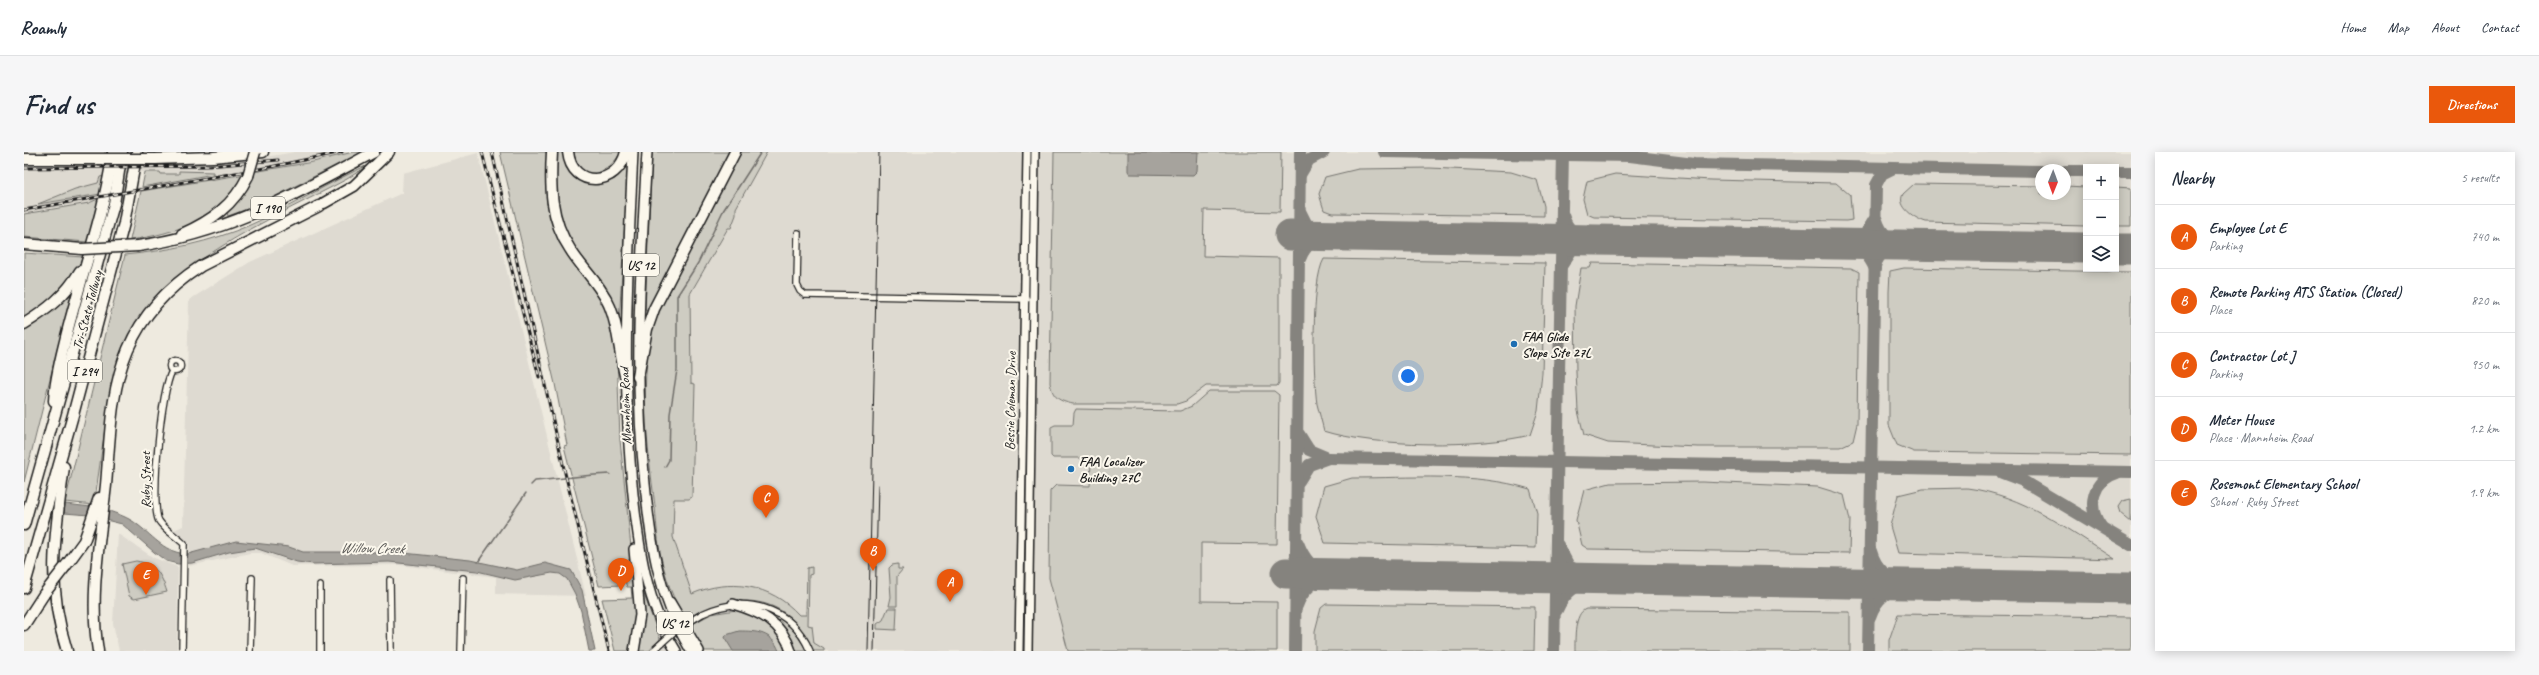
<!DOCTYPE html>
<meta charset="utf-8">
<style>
:root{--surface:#fff;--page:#f6f6f7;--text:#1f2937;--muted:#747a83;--line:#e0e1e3;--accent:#ea580c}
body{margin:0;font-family:Caveat,sans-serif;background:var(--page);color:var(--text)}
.controls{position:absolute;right:12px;top:12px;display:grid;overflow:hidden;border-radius:0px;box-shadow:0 2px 10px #0003}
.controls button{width:36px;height:36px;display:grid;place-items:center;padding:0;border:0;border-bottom:1px solid var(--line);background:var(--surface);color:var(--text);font:20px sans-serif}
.compass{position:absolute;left:2011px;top:12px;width:36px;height:36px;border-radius:50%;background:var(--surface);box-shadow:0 2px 10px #0003;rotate:181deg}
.you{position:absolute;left:1384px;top:224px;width:14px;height:14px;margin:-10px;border:3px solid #fff;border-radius:50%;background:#1a73e8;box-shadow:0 0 0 6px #1a73e833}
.badge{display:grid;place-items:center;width:26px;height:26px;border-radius:50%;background:var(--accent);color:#fff;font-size:13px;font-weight:700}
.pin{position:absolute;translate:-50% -33px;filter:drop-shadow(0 1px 2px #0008)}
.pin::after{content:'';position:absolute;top:21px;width:14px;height:12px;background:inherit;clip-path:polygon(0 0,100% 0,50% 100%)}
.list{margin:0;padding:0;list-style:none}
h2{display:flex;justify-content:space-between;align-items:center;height:52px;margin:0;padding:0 16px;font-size:17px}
h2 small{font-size:13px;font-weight:400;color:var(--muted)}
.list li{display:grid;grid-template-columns:26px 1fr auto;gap:12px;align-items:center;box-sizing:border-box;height:64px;padding:0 16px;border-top:1px solid var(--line)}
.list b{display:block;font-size:15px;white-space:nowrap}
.list p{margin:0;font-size:13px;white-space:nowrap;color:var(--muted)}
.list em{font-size:13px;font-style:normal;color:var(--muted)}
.icon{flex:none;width:22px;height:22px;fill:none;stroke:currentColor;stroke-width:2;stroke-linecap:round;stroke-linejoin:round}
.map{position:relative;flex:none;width:2107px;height:499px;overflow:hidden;border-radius:0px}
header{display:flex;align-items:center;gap:24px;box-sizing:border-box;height:56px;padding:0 20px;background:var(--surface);border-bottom:1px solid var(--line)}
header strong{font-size:19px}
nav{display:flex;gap:22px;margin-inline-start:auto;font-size:14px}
.intro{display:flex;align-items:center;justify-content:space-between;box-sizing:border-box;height:96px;padding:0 24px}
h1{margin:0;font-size:28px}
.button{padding:10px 18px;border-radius:0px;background:var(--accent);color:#fff;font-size:14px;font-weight:700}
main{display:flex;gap:24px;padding:0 24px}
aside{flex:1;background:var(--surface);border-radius:0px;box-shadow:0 2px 10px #0003}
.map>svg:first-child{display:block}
.built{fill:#dedad1;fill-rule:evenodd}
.green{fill:#ceccc2;stroke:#75746f}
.water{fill:#a6a39d;stroke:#6f6d69}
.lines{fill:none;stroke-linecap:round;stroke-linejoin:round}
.stream{stroke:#6f6d69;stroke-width:1.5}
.taxiway{stroke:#85837e;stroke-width:12}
.runway{stroke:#85837e;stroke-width:31}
.minor-casing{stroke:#1c1c1c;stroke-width:8}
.tertiary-casing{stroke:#1c1c1c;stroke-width:10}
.primary-casing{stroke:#1c1c1c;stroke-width:12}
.motorway-casing{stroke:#1c1c1c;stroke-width:13}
.minor{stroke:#fbf7ec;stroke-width:5.5}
.tertiary{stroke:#fbf7ec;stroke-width:7}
.primary{stroke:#fbf7ec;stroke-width:9}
.motorway{stroke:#fbf7ec;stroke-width:10}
.tram{stroke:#1c1c1c;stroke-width:1}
.rail-casing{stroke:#1c1c1c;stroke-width:3}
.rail{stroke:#fbf7ec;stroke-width:1.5;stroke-dasharray:4.5;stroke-linecap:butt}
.minor-bridge-casing{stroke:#1c1c1c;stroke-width:8;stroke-linecap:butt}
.motorway-bridge-casing{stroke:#1c1c1c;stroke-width:13;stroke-linecap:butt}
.minor-bridge{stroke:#fbf7ec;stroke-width:5.5}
.motorway-bridge{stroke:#fbf7ec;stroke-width:10}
.poi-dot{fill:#1f6fb2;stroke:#fbf7ec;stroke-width:1.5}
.labels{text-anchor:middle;stroke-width:4;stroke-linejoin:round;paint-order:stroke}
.shield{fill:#fbf7ec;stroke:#5f5e5a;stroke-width:1}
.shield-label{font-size:13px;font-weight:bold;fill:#1c1c1c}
.street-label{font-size:14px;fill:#1c1c1c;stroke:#fbf7ec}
.poi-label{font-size:14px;font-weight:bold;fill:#1c1c1c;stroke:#fbf7ec;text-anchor:start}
.water-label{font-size:15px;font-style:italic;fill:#5a5956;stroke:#fbf7ec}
</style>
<header>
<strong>Roamly</strong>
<nav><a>Home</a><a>Map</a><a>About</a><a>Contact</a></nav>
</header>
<div class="intro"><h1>Find us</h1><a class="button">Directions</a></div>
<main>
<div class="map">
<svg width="2107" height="499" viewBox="0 0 2107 499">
<rect width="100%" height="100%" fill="#eeeadf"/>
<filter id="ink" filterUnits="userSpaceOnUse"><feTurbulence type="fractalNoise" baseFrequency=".025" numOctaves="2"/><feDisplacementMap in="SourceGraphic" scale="8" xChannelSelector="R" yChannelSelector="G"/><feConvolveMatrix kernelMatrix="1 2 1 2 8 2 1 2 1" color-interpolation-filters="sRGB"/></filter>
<g filter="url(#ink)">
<g class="built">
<path d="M271 0H329L289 10 76 46 65 51 0 62V14L181 12 218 9ZM105 20H130L126 33 76 42 78 24Z"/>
<path d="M732 0H2107V499H591L578 447 656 446 648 424 649 142ZM2062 15H2092V117H2062ZM2017 18H2041V42H2017Z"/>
<polygon points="454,1 562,444 472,442 472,425 375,413 268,414 237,401 226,401 165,414 165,394 163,389 150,378 159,374 165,148 226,110 378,41 379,21"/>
<polygon points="94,382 130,406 154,415 153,499 95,499 89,471"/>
</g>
<g class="green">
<polygon points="329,0 338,0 234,53 204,64 203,61 220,42 229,20 289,10"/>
<polygon points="476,0 524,0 523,52 532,80 541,98 582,156 593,200 596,288 608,405 595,416 598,433 575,434 540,294 543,293 531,232"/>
<polygon points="532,0 539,0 543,17 559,30 574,33 591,27 604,13 595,172 542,84 531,55"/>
<path d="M548 0H597C584 23 555 34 548 0Z"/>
<polygon points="628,0 708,0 625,159 621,158"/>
<path d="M716 0H743L712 56V63L707 76H704L666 142 667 231 671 232 668 345 665 347H650L649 385 668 442C705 426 747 432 775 463H782L783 416 788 415V422L785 423 784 473 788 474 790 491 800 497V499H789C765 440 710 438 660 468 653 452 645 437 641 420 634 399 633 376 631 354 623 292 614 226 631 165Z"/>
<path d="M1030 0H1257L1256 60 1180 58 1179 104 1255 106V231L1253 234H1182L1162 249 1153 252H1049C1035 249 1029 246 1026 231Z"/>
<path d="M346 12 323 27C249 67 126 116 98 201 82 250 78 303 70 353L41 350 101 103C143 99 187 90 226 73 267 55 305 30 346 12Z"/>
<polygon points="1406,16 1487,20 1513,28 1520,54 1520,64 1308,61 1300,58 1295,42 1301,25 1334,17"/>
<polygon points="155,19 189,20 189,22 118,35 121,20 136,20 137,22 155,22"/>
<path d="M222 22C205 65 149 82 106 88L117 39Z"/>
<polygon points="1591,22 1687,28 1812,31 1826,43 1828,68 1822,69 1570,65 1563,62 1559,47 1563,29"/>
<polygon points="81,24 77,42 14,52 51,37 74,31 76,25"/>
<path d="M1890 32 2017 34V42H2041V34L2062 35V74L1902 70C1892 67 1872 55 1879 42Z"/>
<polygon points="2092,35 2107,36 2107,74 2092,74"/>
<polygon points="76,46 64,90 0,85 0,62 65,51"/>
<path d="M0 101 59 105C45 135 28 150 0 166Z"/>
<path d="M1300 107 1521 111 1518 221 1514 259 1506 283C1456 296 1350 295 1300 279 1298 270 1295 261 1293 252 1289 225 1287 129 1300 107Z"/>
<polygon points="1568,111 1827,116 1835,120 1833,272 1829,289 1816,295 1674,295 1584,291 1560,283 1554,259 1552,220 1551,154 1557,116 1566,116"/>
<polygon points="1880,116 2107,120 2107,303 1890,300 1873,293 1865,273 1865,140 1866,119"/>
<polygon points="47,143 0,330 0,176"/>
<polygon points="1185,239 1250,239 1255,243 1253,392 1177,391 1177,449 1253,450 1253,499 1044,499 1025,426 1026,339 1032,333 1066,334 1067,306 1029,306 1027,304 1027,275 1031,273 1049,273 1050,261 1052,257 1156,259 1168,254"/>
<path d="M1328 326C1386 326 1450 320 1506 337L1513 361 1512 396 1301 391 1292 364 1300 334Z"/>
<polygon points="1678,330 1794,335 1820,343 1826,368 1825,401 1564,397 1558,393 1552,368 1560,338 1586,331"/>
<path d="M1943 336C1999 343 2044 377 2091 407L1874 401 1866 374 1874 343 1899 337Z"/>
<polygon points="2107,347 2107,370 2096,361 2094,355 2098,349"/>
<path d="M112 409C132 412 137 422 143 440L110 447 105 444 98 412Z"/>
<polygon points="874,412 874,417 879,417 873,424 873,454 865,454 867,445 865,416 868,413"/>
<polygon points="609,415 613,460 607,499 591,499 578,447 608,446 607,435 603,435 598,420 600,417"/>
<polygon points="617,434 636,487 625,499 612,499"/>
<polygon points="1302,452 1511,455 1510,499 1291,499 1291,479 1297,456"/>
<polygon points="864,456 873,456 872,478 853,477 853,472 859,468"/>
<path d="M1562 457 1826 460V499H1551C1551 488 1550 461 1562 457Z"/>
<polygon points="712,458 725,460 752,477 764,499 678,499 663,475 687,462"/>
<path d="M739 459C758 461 774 483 783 499H770Z"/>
<polygon points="1874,462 2107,465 2107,499 1865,499 1865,488"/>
</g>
<g class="water">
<polygon points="1104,0 1174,0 1173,19 1169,23 1106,22 1104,19"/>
<polygon points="41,352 67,355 65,363 40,361"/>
<path d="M82 358C94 362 104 365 114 373 131 386 141 401 164 402L212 389 265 395 279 400H370L446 408 493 418 521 411 547 418 558 438 571 499H565L557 459 551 442 543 427 536 422 528 421 491 428 453 419 365 410 289 412 273 410 231 396 205 400 168 411 154 412 142 409 130 400 98 372 82 368Z"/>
<path d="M715 479C733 479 748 480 755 499H709L701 486 702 483Z"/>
</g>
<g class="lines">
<g class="stream">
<polyline points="641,315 645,308 646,262 653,218 653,144 674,111 699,59 737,0"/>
<path d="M507 333 511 329C536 327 560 323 586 322"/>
<polyline points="454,410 502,341"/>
</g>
<g class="taxiway">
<polyline points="1360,0 1606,4 1670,12 2017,19"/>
<polyline points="2041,19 2062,19"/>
<polyline points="2092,20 2107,20"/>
<polyline points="1276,23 1285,8 1300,0"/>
<polyline points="1276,59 1283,73 1302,84"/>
<path d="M1539 63C1543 79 1554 85 1570 88"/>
<path d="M1853 68C1857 83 1868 90 1882 93"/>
<polyline points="1821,92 1840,84 1850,68"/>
<path d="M1821 92C1837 95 1844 102 1851 117"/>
<path d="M1276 107C1281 94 1288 88 1302 84"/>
<polyline points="1538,113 1549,96 1569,88"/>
<path d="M1851 114C1855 100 1867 94 1881 93"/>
<polyline points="1304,306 2107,320"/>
<polyline points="1978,321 1999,329 2107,393"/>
<polyline points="1275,329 1285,313 1304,306 1285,298 1275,282"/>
<path d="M2077 374C2062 354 2069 328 2093 321"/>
<path d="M1847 399C1852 418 1865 427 1883 432"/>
<path d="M1273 454C1278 438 1290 429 1306 422 1288 416 1281 409 1274 391"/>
<path d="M1533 458C1541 440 1551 434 1569 427L1545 414 1534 393"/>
<path d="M1846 465C1852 446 1865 438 1883 432"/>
<polyline points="1271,499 1276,0"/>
<polyline points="1530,499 1539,0"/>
<polyline points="1844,499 1852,33 1858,22 1868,17"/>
</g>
<g class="runway">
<polyline points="1266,83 2062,96"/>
<polyline points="2092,97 2107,97"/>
<polyline points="1262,421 2107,436"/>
</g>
<g class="minor-casing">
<g id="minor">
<polyline points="774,81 773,133 776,139 781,143 1003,147"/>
<circle cx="151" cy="214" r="5.5"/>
<path d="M148 219C137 239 127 345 134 367 137 375 153 385 160 392L158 499"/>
<polyline points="366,428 367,499"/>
<polyline points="296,434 296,499"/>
<path d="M678 462C720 442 767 454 786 499"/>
<polyline points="226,499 228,426"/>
<polyline points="437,499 439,426"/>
</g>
</g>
<g class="tertiary-casing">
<g id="tertiary">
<polyline points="995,499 1003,0"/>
<polyline points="1004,499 1011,0"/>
</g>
</g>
<g class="primary-casing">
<g id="primary">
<path d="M609 0C604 115 597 228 609 342 615 397 622 451 652 499"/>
<path d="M623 0C617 111 609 221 621 332 627 394 634 444 667 499"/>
<polyline points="610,397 616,463 610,499"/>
<polyline points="646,450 675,499"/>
<path d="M709 452C736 460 758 470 767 499"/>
</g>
</g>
<g class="motorway-casing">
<g id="motorway">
<path d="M528 0C526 34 526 67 546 97 558 117 577 133 586 155 595 177 595 200 601 223"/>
<path d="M544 0C548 38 594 34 602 0"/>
<polyline points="0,7 80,7"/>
<polyline points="131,7 189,5 239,0"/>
<polyline points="300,51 330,34 365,0"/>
<path d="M158 82C187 69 210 53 224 24"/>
<polyline points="0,92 58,97"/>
<path d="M114 94C205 81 270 43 350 0"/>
<path d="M0 172C23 158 42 143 56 119"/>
<polyline points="614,225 623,177 630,157 711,0"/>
<path d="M30 249C31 228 36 209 41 189 56 126 80 64 89 0"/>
<path d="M40 315C31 380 22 435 43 499"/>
<polyline points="0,373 90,52 98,0"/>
<polyline points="41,415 60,389 75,346"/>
<polyline points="0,436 49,263 100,71 113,0"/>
<polyline points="0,473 20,442"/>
<path d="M74 499C65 444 76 388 82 333 86 288 86 239 104 197 119 162 146 134 177 114L295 54"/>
</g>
</g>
<use href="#minor" class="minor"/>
<use href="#tertiary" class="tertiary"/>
<use href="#primary" class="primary"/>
<use href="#motorway" class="motorway"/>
<g class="tram">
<polyline points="844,499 855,0"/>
<polyline points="850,499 854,333"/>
</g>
<g class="rail-casing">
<g id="rail">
<polyline points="458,0 515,225"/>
<polyline points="468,0 541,321 585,499"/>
<polyline points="0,16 184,14 254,8"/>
<polyline points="0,58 246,15 318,0"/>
</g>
</g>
<use href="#rail" class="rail"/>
<g class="minor-bridge-casing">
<polyline id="minor-bridge" points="631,497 652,478 678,462"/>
</g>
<g class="motorway-bridge-casing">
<g id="motorway-bridge">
<polyline points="80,7 131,7"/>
<polyline points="224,24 231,0"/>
<polyline points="58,97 114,94"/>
<polyline points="20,442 41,415"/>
</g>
</g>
<use href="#minor-bridge" class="minor-bridge"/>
<use href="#motorway-bridge" class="motorway-bridge"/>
</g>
</g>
<g class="poi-dot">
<circle cx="1490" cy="192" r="4"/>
<circle cx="1047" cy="317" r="4"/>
</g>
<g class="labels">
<g class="shield">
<rect x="227" y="45" width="34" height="22" rx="3"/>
<rect x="599" y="102" width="36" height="22" rx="3"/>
<rect x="44" y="208" width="34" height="22" rx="3"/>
<rect x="633" y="460" width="36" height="22" rx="3"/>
</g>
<g class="shield-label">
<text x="244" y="61">I 190</text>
<text x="617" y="118">US 12</text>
<text x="61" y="224">I 294</text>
<text x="651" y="476">US 12</text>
</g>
<g class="street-label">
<text transform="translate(63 158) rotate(-75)" y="5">Tri-State Tollway</text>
<text transform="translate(986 249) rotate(-89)" y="5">Bessie Coleman Drive</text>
<text transform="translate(601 254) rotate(-92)" y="5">Mannheim Road</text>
<text transform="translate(121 328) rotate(-90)" y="5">Ruby Street</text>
</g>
<g class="poi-label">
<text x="1498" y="189">FAA Glide<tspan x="1498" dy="16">Slope Site 27L</tspan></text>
<text x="1055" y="314">FAA Localizer<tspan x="1055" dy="16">Building 27C</tspan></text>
</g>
<g class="water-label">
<text transform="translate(348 396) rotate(1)" y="5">Willow Creek</text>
</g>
</g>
</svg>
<div class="controls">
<button>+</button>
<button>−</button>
<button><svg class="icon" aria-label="layers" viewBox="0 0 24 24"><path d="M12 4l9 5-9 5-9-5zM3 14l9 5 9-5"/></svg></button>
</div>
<svg class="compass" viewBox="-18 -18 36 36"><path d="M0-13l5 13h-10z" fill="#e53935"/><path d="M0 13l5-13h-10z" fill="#747a83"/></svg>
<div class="you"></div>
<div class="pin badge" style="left:926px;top:450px">A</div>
<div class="pin badge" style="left:849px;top:419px">B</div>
<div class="pin badge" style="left:742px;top:366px">C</div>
<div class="pin badge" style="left:597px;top:439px">D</div>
<div class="pin badge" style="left:122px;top:443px">E</div>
</div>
<aside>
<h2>Nearby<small>5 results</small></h2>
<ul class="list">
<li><span class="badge">A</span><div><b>Employee Lot E</b><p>Parking</p></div><em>740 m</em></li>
<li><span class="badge">B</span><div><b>Remote Parking ATS Station (Closed)</b><p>Place</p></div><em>820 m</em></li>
<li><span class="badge">C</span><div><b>Contractor Lot J</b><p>Parking</p></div><em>950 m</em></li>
<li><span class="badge">D</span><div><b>Meter House</b><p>Place · Mannheim Road</p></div><em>1.2 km</em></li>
<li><span class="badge">E</span><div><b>Rosemont Elementary School</b><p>School · Ruby Street</p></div><em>1.9 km</em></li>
</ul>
</aside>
</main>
